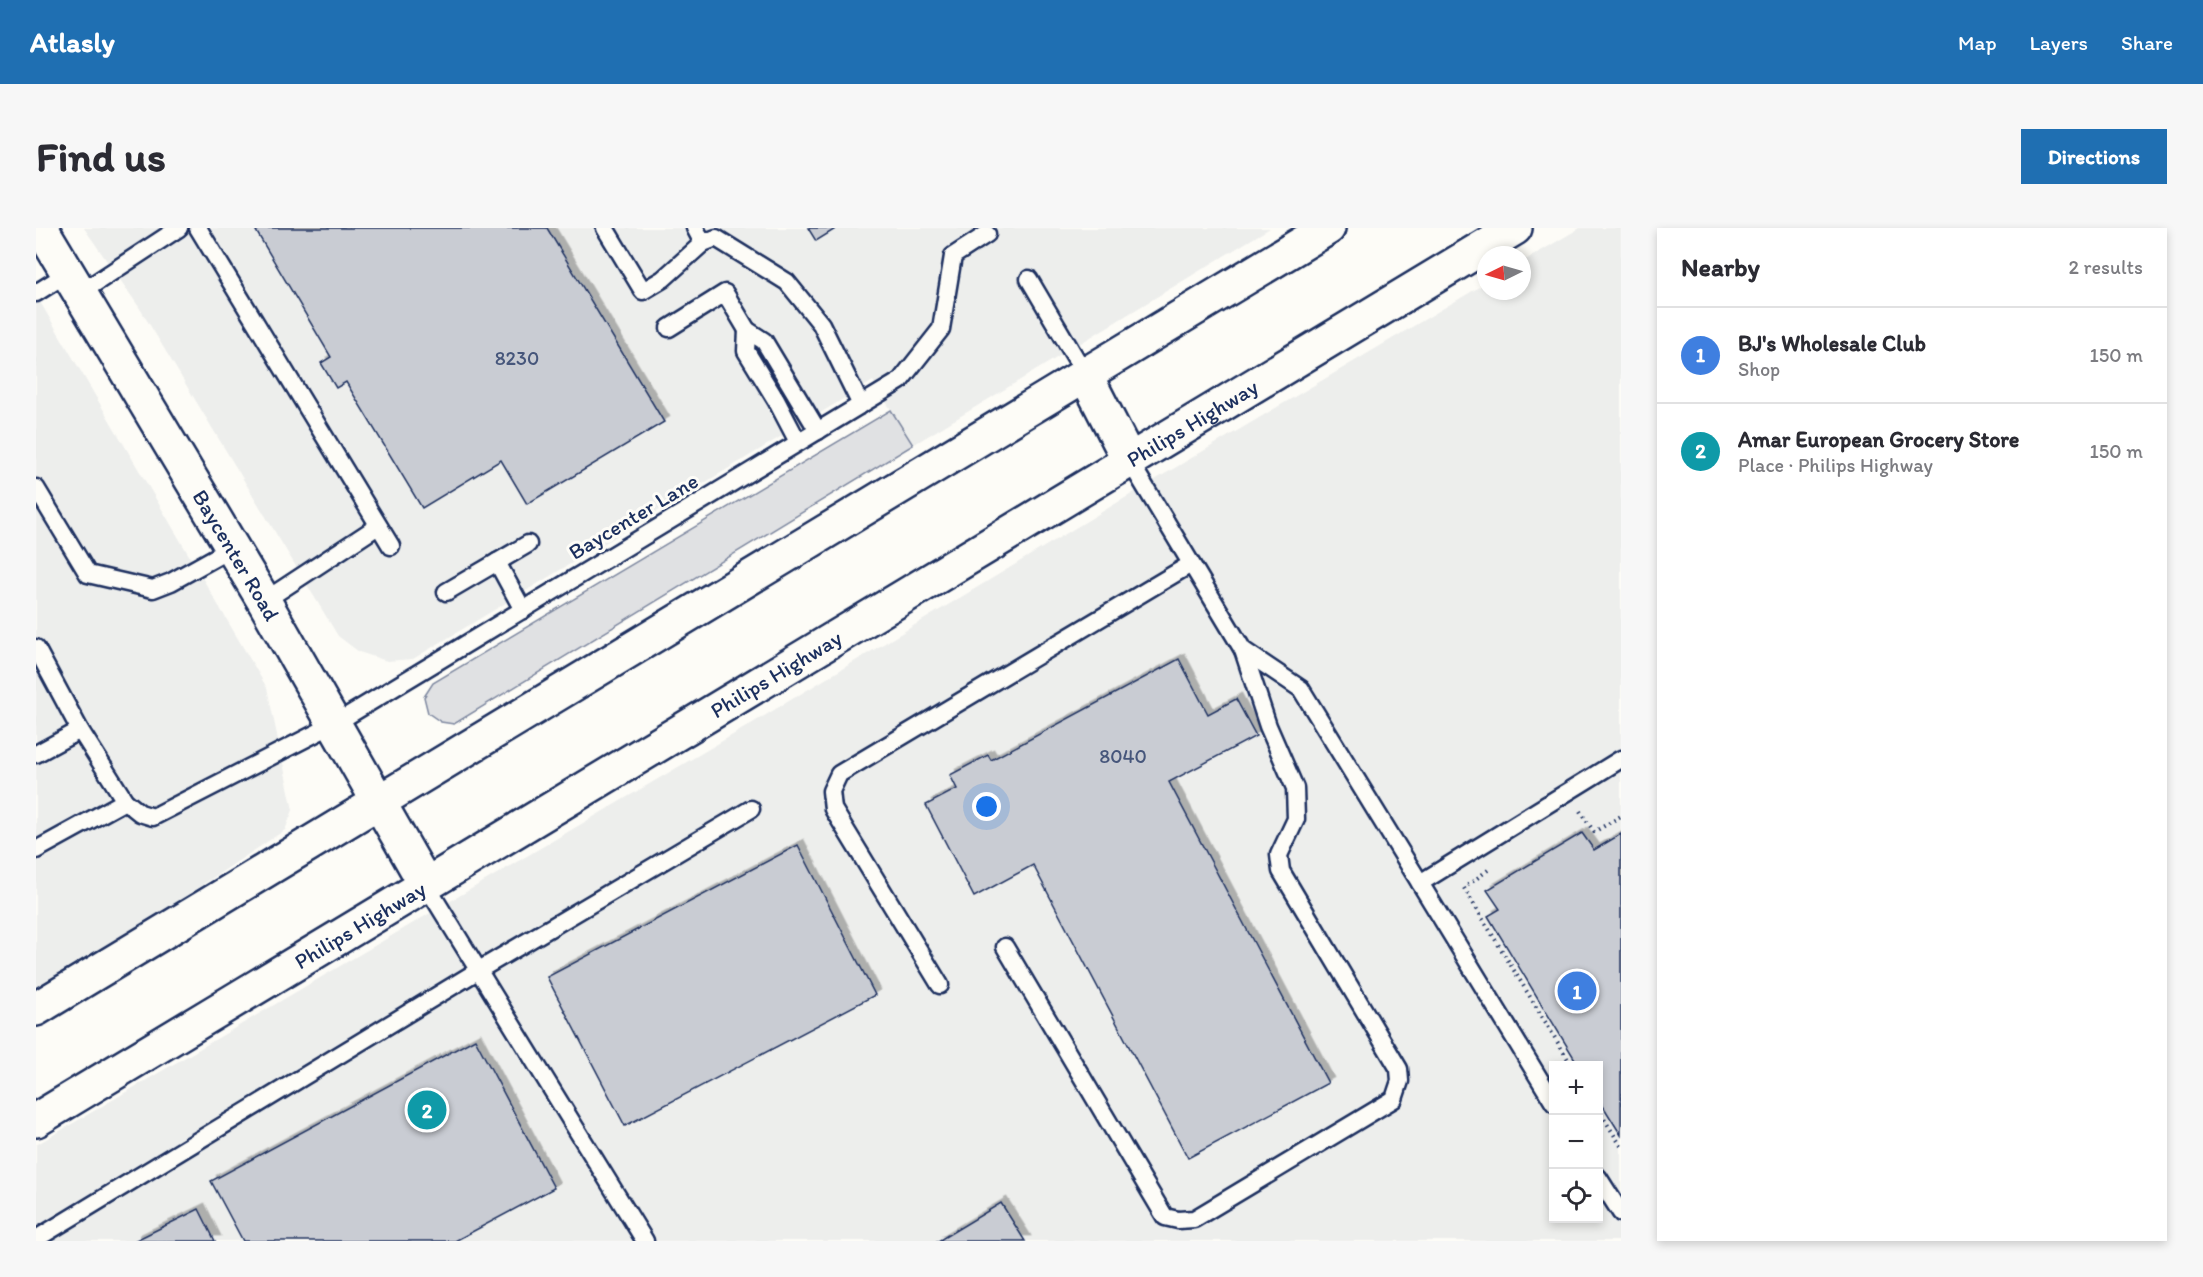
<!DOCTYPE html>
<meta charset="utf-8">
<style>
:root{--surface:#fff;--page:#f7f7f7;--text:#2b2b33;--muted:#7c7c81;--line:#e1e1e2;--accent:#1f6fb2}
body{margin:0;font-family:Itim,sans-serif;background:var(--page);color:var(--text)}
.controls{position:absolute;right:18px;bottom:18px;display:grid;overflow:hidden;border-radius:0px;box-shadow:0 3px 9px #0003}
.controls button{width:54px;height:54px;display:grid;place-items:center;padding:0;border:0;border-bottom:2px solid var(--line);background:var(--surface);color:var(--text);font:30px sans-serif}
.compass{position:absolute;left:1441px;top:18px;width:54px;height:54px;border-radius:50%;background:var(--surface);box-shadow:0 3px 9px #0003;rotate:265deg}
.you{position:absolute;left:951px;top:579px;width:21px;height:21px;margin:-15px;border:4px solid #fff;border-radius:50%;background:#1a73e8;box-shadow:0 0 0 9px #1a73e833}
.badge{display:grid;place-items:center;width:39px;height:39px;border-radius:50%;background:var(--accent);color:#fff;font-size:20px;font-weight:700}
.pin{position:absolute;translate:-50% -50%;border:3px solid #fff;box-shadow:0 2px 6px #0006}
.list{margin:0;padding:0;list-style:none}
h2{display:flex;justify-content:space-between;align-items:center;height:78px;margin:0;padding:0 24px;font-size:26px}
h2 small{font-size:20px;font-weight:400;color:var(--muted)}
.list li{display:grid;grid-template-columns:39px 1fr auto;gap:18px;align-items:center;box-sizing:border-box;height:96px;padding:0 24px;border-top:2px solid var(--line)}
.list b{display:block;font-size:22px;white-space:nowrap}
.list p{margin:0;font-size:20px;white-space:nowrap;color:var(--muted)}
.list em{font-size:20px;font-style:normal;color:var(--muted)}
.icon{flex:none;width:33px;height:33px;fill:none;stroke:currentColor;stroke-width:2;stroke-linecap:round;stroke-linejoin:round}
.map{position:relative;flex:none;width:1585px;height:1013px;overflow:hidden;border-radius:0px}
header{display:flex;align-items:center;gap:36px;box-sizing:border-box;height:84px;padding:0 30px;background:var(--accent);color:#fff}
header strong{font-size:28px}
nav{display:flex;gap:33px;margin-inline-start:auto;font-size:21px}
.intro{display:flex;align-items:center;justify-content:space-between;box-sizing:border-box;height:144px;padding:0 36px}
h1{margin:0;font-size:42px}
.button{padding:15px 27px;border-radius:0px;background:var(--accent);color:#fff;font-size:21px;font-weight:700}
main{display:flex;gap:36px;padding:0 36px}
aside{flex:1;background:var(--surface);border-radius:0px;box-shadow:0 3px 9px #0003}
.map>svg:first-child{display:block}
.built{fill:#edeeec;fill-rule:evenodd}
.green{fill:#e0e1e3;stroke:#7e88a0;stroke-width:1.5}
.building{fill:#c9ccd3;stroke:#1b2f5e;stroke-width:1.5;filter:url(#shadow)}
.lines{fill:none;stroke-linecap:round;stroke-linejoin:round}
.service-casing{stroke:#1b2f5e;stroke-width:21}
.tertiary-casing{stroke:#1b2f5e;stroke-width:38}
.primary-casing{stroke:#1b2f5e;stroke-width:38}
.path{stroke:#1b2f5e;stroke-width:4;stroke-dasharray:1.5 4.5;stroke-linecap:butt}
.service{stroke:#fdfcf7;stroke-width:16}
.tertiary{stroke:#fdfcf7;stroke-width:33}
.primary{stroke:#fdfcf7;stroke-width:33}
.labels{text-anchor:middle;stroke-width:6;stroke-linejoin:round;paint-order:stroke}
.number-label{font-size:20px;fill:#46567b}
.street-label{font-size:22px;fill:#1b2f5e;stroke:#fdfcf7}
</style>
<header>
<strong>Atlasly</strong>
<nav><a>Map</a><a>Layers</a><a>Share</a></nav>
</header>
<div class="intro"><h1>Find us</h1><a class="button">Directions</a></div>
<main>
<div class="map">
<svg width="1585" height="1013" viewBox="0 0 1585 1013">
<defs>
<filter id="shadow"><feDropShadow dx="5.5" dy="-5.5" stdDeviation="0" flood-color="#0004"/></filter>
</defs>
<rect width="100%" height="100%" fill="#fdfcf7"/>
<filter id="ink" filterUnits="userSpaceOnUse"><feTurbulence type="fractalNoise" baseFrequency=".0167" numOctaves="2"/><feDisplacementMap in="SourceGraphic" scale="12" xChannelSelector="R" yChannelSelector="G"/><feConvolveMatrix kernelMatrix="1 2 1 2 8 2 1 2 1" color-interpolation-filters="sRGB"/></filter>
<g filter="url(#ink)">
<g class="built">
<polygon points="48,0 1234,0 877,217 837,153 377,431 351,433 323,424 302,408 103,79"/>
<path d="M1544 0H1585V1013H0V917L700 505 1127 247 1450 55V63H1486V34ZM1518 838H1562V990H1518Z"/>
<polygon points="0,67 231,460 257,582 249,602 103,699 0,761"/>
</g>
<polygon class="green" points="855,182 877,217 418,496 405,494 392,485 388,469 397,455"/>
<g class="building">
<polygon points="225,0 511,0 628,194 491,276 465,232 386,280 310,154 300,160 285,135 295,129 220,3"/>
<polygon points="772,0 801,0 780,13"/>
<polygon points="1143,431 1172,486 1200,471 1220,508 1133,554 1292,855 1152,930 997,637 938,669 890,577 921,561 914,547 952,527 955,532"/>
<polygon points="1546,605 1558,622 1585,606 1585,907 1562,870 1562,838 1543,838 1452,688 1464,681 1451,662"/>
<polygon points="762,617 839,767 589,898 511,749"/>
<polygon points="439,811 518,960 419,1013 207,1013 175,953"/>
<polygon points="965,975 989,1013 902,1013"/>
<polygon points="163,981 179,1013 98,1013"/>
</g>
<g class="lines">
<g class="service-casing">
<g id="service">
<polyline points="162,0 355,318"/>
<polyline points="569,0 607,63 627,51 667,15 680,10 751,54 785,96 825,177"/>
<polyline points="659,0 667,15"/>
<polyline points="993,51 1049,146"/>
<polyline points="0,65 32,45"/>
<polyline points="44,65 143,0"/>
<polyline points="633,100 689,65 711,102"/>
<polyline points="762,214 740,172 710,123 711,102 728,113 782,203"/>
<polyline points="1093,232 1207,422 1265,461 1384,655 1585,531"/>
<polyline points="0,260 52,346 117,361 135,354 196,320"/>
<polyline points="461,334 487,382"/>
<polyline points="410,364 492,316"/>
<polyline points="228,373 342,298"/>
<polyline points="0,420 44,502 89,573 104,585 117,589 298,496 864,153 905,101 917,28 951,6"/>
<polyline points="0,526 44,502"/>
<polyline points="0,622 89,573"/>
<polyline points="1384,655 1518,875"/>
<polyline points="390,657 609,1013"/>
<polyline points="969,719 1129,989 1142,992 1158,991 1358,871 1364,853 1363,841 1245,643 1243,627 1260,591 1259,560 1232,498 1207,422"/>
<polyline points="904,757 797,581 795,563 803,546 1155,336"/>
<polyline points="1562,949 1585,985"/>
<polyline points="0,1011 443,742 715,581"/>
</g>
</g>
<g class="tertiary-casing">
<g id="tertiary">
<path id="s1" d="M5 0 228 373 390 657"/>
</g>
</g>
<g class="primary-casing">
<g id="primary">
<polyline points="1049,146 1093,232"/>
<polyline points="0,781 1292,0"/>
<path id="s2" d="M0 892 1479 0"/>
</g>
</g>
<g class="path">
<polyline points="1544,583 1558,604 1585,588"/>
<polyline points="1452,642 1428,660 1536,838"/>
<polyline points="1562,881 1585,918"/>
</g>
<use href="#service" class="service"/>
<use href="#tertiary" class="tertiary"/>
<use href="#primary" class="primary"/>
</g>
</g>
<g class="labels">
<g class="number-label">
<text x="481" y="137">8230</text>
<text x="1087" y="535">8040</text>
</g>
<g class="street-label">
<text dy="8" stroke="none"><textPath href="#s2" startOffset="1350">Philips Highway</textPath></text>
<text transform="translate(597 288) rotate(-31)" y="8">Baycenter Lane</text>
<text dy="8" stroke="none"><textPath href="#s1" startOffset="381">Baycenter Road</textPath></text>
<text dy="8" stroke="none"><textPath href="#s2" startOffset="864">Philips Highway</textPath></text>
<text dy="8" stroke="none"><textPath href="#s2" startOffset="378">Philips Highway</textPath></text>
</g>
</g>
</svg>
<div class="controls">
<button>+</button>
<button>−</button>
<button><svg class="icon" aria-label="locate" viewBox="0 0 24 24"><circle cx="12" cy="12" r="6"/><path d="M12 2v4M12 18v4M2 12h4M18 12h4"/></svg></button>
</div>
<svg class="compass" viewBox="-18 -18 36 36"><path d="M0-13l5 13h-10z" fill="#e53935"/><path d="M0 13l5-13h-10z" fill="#7c7c81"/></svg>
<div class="you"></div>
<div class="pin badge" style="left:1541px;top:763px;background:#3f7fe0">1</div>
<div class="pin badge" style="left:391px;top:882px;background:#0f9aa8">2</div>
</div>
<aside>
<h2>Nearby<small>2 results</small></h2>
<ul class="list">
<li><span class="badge" style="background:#3f7fe0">1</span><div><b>BJ's Wholesale Club</b><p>Shop</p></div><em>150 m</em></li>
<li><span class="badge" style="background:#0f9aa8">2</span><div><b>Amar European Grocery Store</b><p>Place · Philips Highway</p></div><em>150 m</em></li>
</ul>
</aside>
</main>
